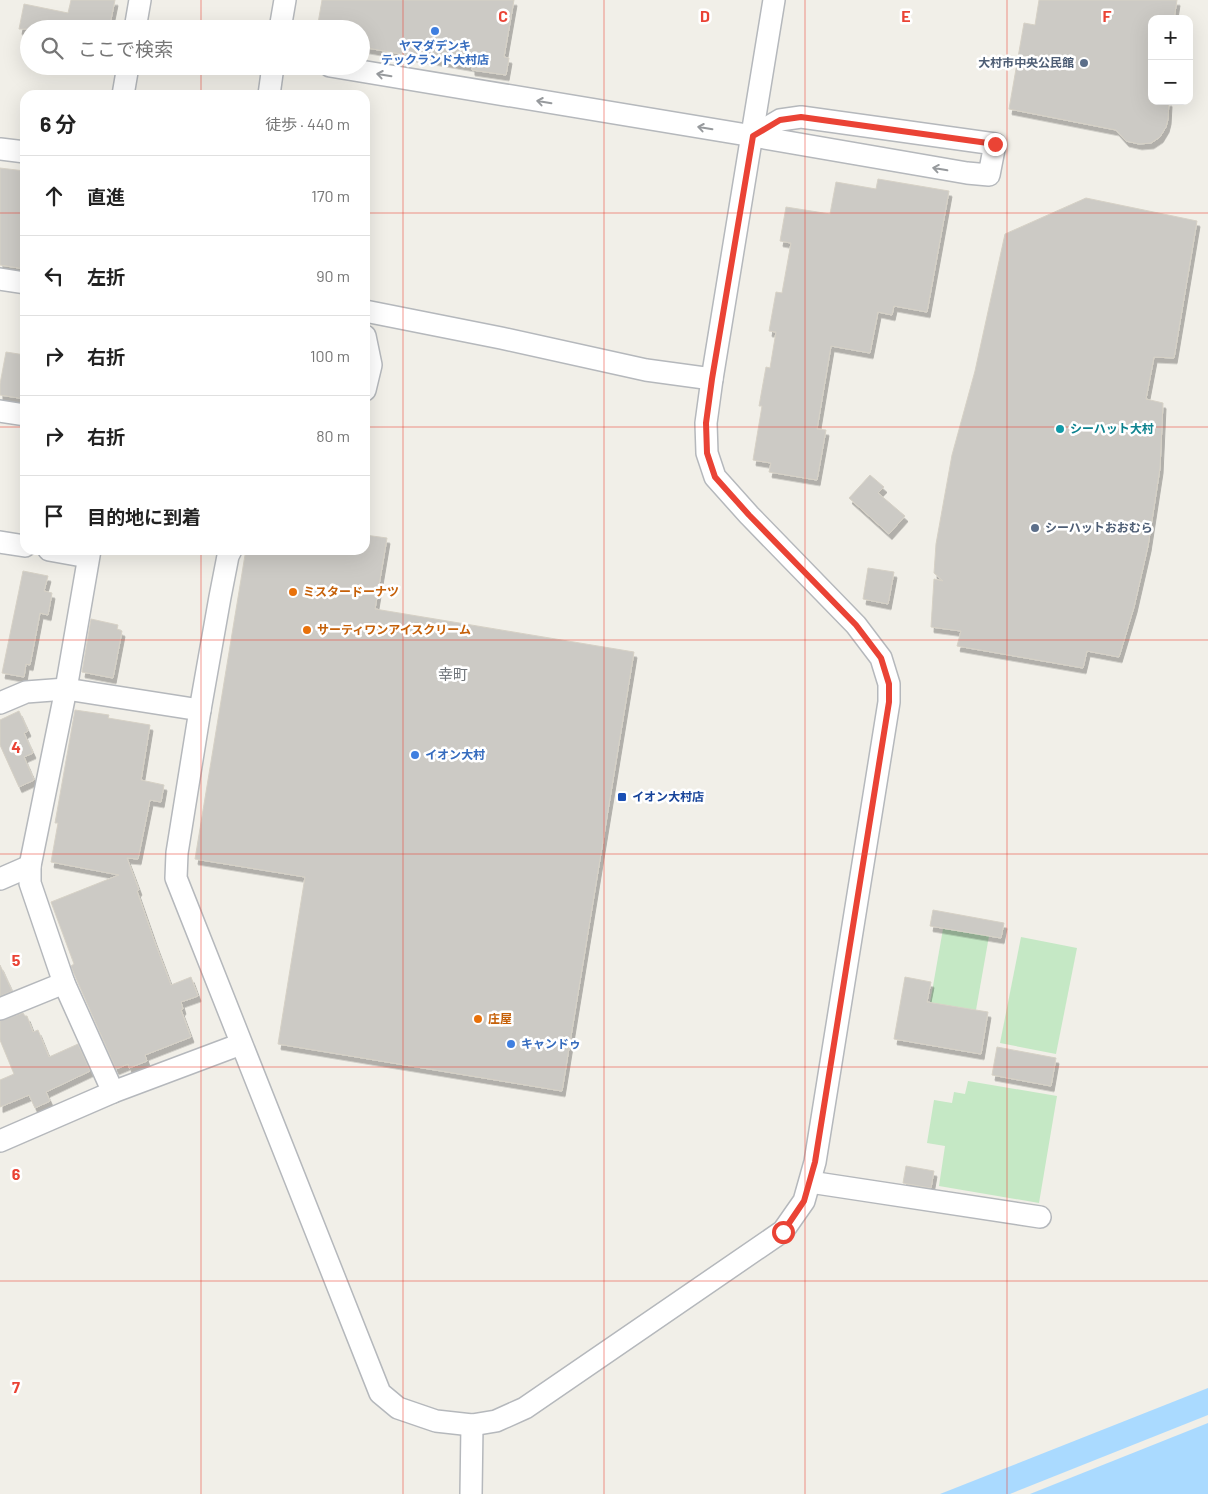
<!DOCTYPE html>
<html lang="ja">
<meta charset="utf-8">
<style>
:root{--surface:#fff;--page:#f2f2f2;--text:#222;--muted:#767676;--line:#e0e0e0}
body{margin:0;font-family:Barlow,"Noto Sans JP",sans-serif;background:var(--page);color:var(--text)}
.controls{position:absolute;right:15px;top:15px;display:grid;overflow:hidden;border-radius:10px;box-shadow:0 5px 20px #0002}
.controls button{width:45px;height:45px;display:grid;place-items:center;padding:0;border:0;border-bottom:1px solid var(--line);background:var(--surface);color:var(--text);font:25px sans-serif}
.stop{position:absolute;width:15px;height:15px;margin:-11px;border:4px solid #ea4335;border-radius:50%;background:#fff}
.stop.end{background:#ea4335;border-color:#fff;box-shadow:0 1px 5px #0008}
.list{margin:0;padding:0;list-style:none}
h2{display:flex;justify-content:space-between;align-items:center;height:65px;margin:0;padding:0 20px;font-size:21px}
h2 small{font-size:16px;font-weight:400;color:var(--muted)}
.list li{display:grid;grid-template-columns:32px 1fr auto;gap:15px;align-items:center;box-sizing:border-box;height:80px;padding:0 20px;border-top:1px solid var(--line)}
.list b{display:block;font-size:19px;white-space:nowrap}
.list em{font-size:16px;font-style:normal;color:var(--muted)}
.icon{flex:none;width:28px;height:28px;fill:none;stroke:currentColor;stroke-width:2;stroke-linecap:round;stroke-linejoin:round}
.map{position:relative;flex:none;width:1208px;height:1494px;overflow:hidden}
.search{position:absolute;background:var(--surface);box-shadow:0 5px 20px #0002;left:20px;top:20px;width:350px;height:55px;display:flex;align-items:center;gap:12px;box-sizing:border-box;padding:0 18px;border-radius:28px;color:var(--muted);font-size:19px}
.panel{position:absolute;background:var(--surface);box-shadow:0 5px 20px #0002;left:20px;top:90px;width:350px;height:465px;border-radius:15px}
.map>svg:first-child{display:block}
.green{fill:#c5e8c5}
.water{fill:#aadaff}
.pier{fill:#f1efe8}
.building{fill:#cccac5;stroke:#d6d1c6;filter:url(#shadow)}
.lines{fill:none;stroke-linecap:round;stroke-linejoin:round}
.minor-casing{stroke:#b5b8bc;stroke-width:24}
.minor{stroke:#fff;stroke-width:21}
.oneway{stroke:#979a9d}
.route{stroke:#ea4335;stroke-width:6}
.grid{fill:none;stroke:#ea4335;stroke-width:1;stroke-opacity:0.55}
.shop-dot{fill:#3f7fe0;stroke:#fff;stroke-width:2}
.service-dot{fill:#5c6f8a;stroke:#fff;stroke-width:2}
.culture-dot{fill:#0f9aa8;stroke:#fff;stroke-width:2}
.food-dot{fill:#e8710a;stroke:#fff;stroke-width:2}
.transit-dot{fill:#1a4fb4;stroke:#fff;stroke-width:2}
.labels{text-anchor:middle;stroke-width:5;stroke-linejoin:round;paint-order:stroke}
.shop-label{font-size:12px;font-weight:bold;fill:#366cbe;stroke:#fff;text-anchor:start}
.service-label{font-size:12px;font-weight:bold;fill:#4e5e75;stroke:#fff;text-anchor:end}
.culture-label{font-size:12px;font-weight:bold;fill:#0d838f;stroke:#fff;text-anchor:start}
.food-label{font-size:12px;font-weight:bold;fill:#c56008;stroke:#fff;text-anchor:start}
.transit-label{font-size:12px;font-weight:bold;fill:#164399;stroke:#fff;text-anchor:start}
.quarter-label{font-size:15px;fill:#70757a;stroke:#fff}
.grid-label{font-size:16px;text-anchor:middle;font-weight:bold;fill:#ea4335;stroke:#fff;stroke-width:5;stroke-linejoin:round;paint-order:stroke}
</style>
<div class="map">
<svg width="1208" height="1494" viewBox="0 0 1208 1494">
<defs>
<filter id="shadow"><feDropShadow dx="3" dy="5.5" stdDeviation="0" flood-color="#0004"/></filter>
</defs>
<rect width="100%" height="100%" fill="#f1efe8"/>
<g class="green">
<polygon points="943,929 989,936 976,1010 930,1003"/>
<polygon points="1021,937 1077,948 1056,1054 1000,1043"/>
<polygon points="968,1081 1057,1096 1039,1203 939,1186 945,1146 927,1143 934,1100 952,1103 954,1092 965,1094"/>
</g>
<polygon class="water" points="1208,1388 1208,1494 940,1494"/>
<polygon class="pier" points="1208,1415 1208,1423 1030,1494 1010,1494"/>
<g class="building">
<polygon points="71,0 115,0 109,29 19,29 24,4 68,13"/>
<polygon points="322,0 514,0 504,57 509,58 506,75 472,70 472,66 361,47 361,29 317,29"/>
<polygon points="1039,0 1177,0 1174,19 1152,19 1152,101 1169,101 1168,119 1166,127 1160,137 1151,143 1139,144 1126,141 1116,130 1009,109 1024,23 1035,25"/>
<polygon points="0,168 25,171 25,269 0,265"/>
<polygon points="878,179 949,191 927,312 894,306 892,315 878,312 870,353 831,346 817,429 826,430 817,480 769,472 771,463 753,460 762,406 759,406 766,367 770,368 776,332 769,331 776,292 782,293 791,243 780,241 786,207 830,214 836,182 876,189"/>
<polygon points="1086,198 1197,221 1174,358 1154,357 1146,399 1163,403 1160,468 1148,546 1134,607 1119,657 1087,651 1083,668 957,646 961,631 931,627 934,579 943,581 934,573 936,544 952,455 975,371 1005,234"/>
<polygon points="6,352 25,355 25,399 0,395 0,384"/>
<polygon points="870,475 884,487 878,493 905,516 889,534 849,498"/>
<polygon points="365,535 387,538 375,609 634,652 562,1091 278,1044 305,877 195,859 245,555 253,550 365,550"/>
<polygon points="868,568 894,572 888,604 863,599"/>
<polygon points="23,571 48,576 44,591 52,593 48,615 40,613 30,665 26,664 24,677 2,673"/>
<polygon points="91,619 118,625 117,629 122,631 113,678 82,672"/>
<polygon points="75,710 109,715 108,718 150,725 141,780 164,785 161,802 150,800 138,859 127,858 139,890 137,891 154,940 171,985 191,977 198,996 181,1002 183,1009 181,1010 191,1037 145,1055 147,1061 129,1068 128,1064 116,1069 113,1062 75,976 71,966 74,964 51,902 119,875 51,862 58,823 55,823"/>
<polygon points="19,711 28,731 24,733 33,753 24,757 34,780 19,787 0,745 0,720"/>
<polygon points="933,910 1004,923 1001,938 930,926"/>
<polygon points="0,965 12,991 0,996"/>
<polygon points="905,977 931,982 927,1002 988,1012 981,1054 894,1039"/>
<polygon points="23,1013 25,1016 27,1016 33,1032 38,1030 49,1057 78,1044 90,1071 46,1092 50,1101 35,1108 29,1095 0,1107 0,1080 14,1074 0,1040 0,1021"/>
<polygon points="997,1047 1056,1058 1051,1086 992,1075"/>
<polygon points="906,1166 934,1171 931,1188 903,1183"/>
</g>
<g class="lines">
<g class="minor-casing">
<g id="minor">
<polyline points="135,29 140,0"/>
<polyline points="280,29 285,0"/>
<polyline points="330,66 753,136 967,173 989,175 995,144 801,117 780,120 753,136"/>
<polyline points="123,95 128,66"/>
<polyline points="269,95 273,66"/>
<polyline points="0,149 25,152"/>
<polyline points="0,279 25,283"/>
<polyline points="365,311 501,338 646,370 712,379"/>
<polyline points="365,336 371,365 365,390"/>
<polyline points="0,411 25,415"/>
<polyline points="0,542 25,546"/>
<polyline points="49,550 88,557"/>
<polyline points="90,550 66,689 30,866 30,883 64,983 113,1092"/>
<polyline points="231,550 228,556 220,597 200,710 177,853 176,878 380,1393 398,1408 436,1421 472,1425 496,1421 525,1408 783,1231 804,1201 815,1162 889,702 889,684 881,658 856,625 749,515 715,477 707,453 706,423 712,379 774,0"/>
<polyline points="0,703 26,692 66,689 200,710"/>
<polyline points="0,879 30,866"/>
<polyline points="0,1009 64,983"/>
<polyline points="0,1141 113,1092 241,1044"/>
<polyline points="810,1182 1040,1217"/>
<polyline points="471,1494 472,1425"/>
</g>
</g>
<use href="#minor" class="minor"/>
</g>
<defs><path id="oneway-shaft" d="M-6 0H5M1.5-3L5.5 0L1.5 3" fill="none" stroke-width="1.6" stroke-linecap="round" stroke-linejoin="round" transform="scale(1.25)"/></defs>
<g class="oneway">
<use href="#oneway-shaft" transform="translate(384 75) rotate(-171)"/>
<use href="#oneway-shaft" transform="translate(544 102) rotate(-171)"/>
<use href="#oneway-shaft" transform="translate(705 128) rotate(-171)"/>
<use href="#oneway-shaft" transform="translate(940 169) rotate(-170)"/>
</g>
<g class="lines">
<polyline class="route" points="783,1232 804,1201 815,1162 889,702 889,684 881,658 856,625 749,515 715,477 707,453 706,423 712,379 753,136 780,120 801,117 995,144"/>
</g>
<path class="grid" d="M201 0V29M403 0V1494M604 0V1494M805 0V1494M1007 0V1494M201 66V95M0 213H25M365 213H1208M0 427H25M365 427H1208M201 550V1494M0 640H1208M0 854H1208M0 1067H1208M0 1281H1208"/>
<g class="shop-dot">
<circle cx="435" cy="31" r="5"/>
<circle cx="415" cy="755" r="5"/>
<circle cx="511" cy="1044" r="5"/>
</g>
<g class="service-dot">
<circle cx="1084" cy="63" r="5"/>
<circle cx="1035" cy="528" r="5"/>
</g>
<circle class="culture-dot" cx="1060" cy="429" r="5"/>
<g class="food-dot">
<circle cx="293" cy="592" r="5"/>
<circle cx="307" cy="630" r="5"/>
<circle cx="478" cy="1019" r="5"/>
</g>
<rect class="transit-dot" x="617" y="792" width="10" height="10" rx="2.5"/>
<g class="labels">
<g class="shop-label">
<text x="435" y="50" text-anchor="middle">ヤマダデンキ<tspan x="435" dy="14">テックランド大村店</tspan></text>
<text x="425" y="759">イオン大村</text>
<text x="521" y="1048">キャンドゥ</text>
</g>
<g class="service-label">
<text x="1074" y="67">大村市中央公民館</text>
<text x="1045" y="532" text-anchor="start">シーハットおおむら</text>
</g>
<g class="culture-label">
<text x="1070" y="433">シーハット大村</text>
</g>
<g class="food-label">
<text x="303" y="596">ミスタードーナツ</text>
<text x="317" y="634">サーティワンアイスクリーム</text>
<text x="488" y="1023">庄屋</text>
</g>
<g class="transit-label">
<text x="632" y="801">イオン大村店</text>
</g>
<g class="quarter-label">
<text x="453" y="680">幸町</text>
</g>
</g>
<g class="grid-label">
<text x="503" y="22">C</text>
<text x="705" y="22">D</text>
<text x="906" y="22">E</text>
<text x="1107" y="22">F</text>
<text x="16" y="753">4</text>
<text x="16" y="966">5</text>
<text x="16" y="1180">6</text>
<text x="16" y="1393">7</text>
</g>
</svg>
<div class="controls">
<button>+</button>
<button>−</button>
</div>
<div class="stop" style="left:783px;top:1232px"></div>
<div class="stop end" style="left:995px;top:144px"></div>
<div class="search"><svg class="icon" aria-label="search" viewBox="0 0 24 24"><circle cx="10" cy="10" r="6"/><path d="M15 15l6 6"/></svg>ここで検索</div>
<section class="panel">
<h2>6 分<small>徒歩 · 440 m</small></h2>
<ul class="list">
<li><svg class="icon" aria-label="ahead" viewBox="0 0 24 24"><path d="M12 20V5M6 11l6-6 6 6"/></svg><div><b>直進</b></div><em>170 m</em></li>
<li><svg class="icon" aria-label="left" viewBox="0 0 24 24"><path d="M17 20v-9H6M10 6l-5 5 5 5"/></svg><div><b>左折</b></div><em>90 m</em></li>
<li><svg class="icon" aria-label="right" viewBox="0 0 24 24"><path d="M7 20v-9h11M14 6l5 5-5 5"/></svg><div><b>右折</b></div><em>100 m</em></li>
<li><svg class="icon" aria-label="right" viewBox="0 0 24 24"><path d="M7 20v-9h11M14 6l5 5-5 5"/></svg><div><b>右折</b></div><em>80 m</em></li>
<li><svg class="icon" aria-label="arrive" viewBox="0 0 24 24"><path d="M6 21V4h12l-3 4 3 4H6"/></svg><div><b>目的地に到着</b></div></li>
</ul>
</section>
</div>
